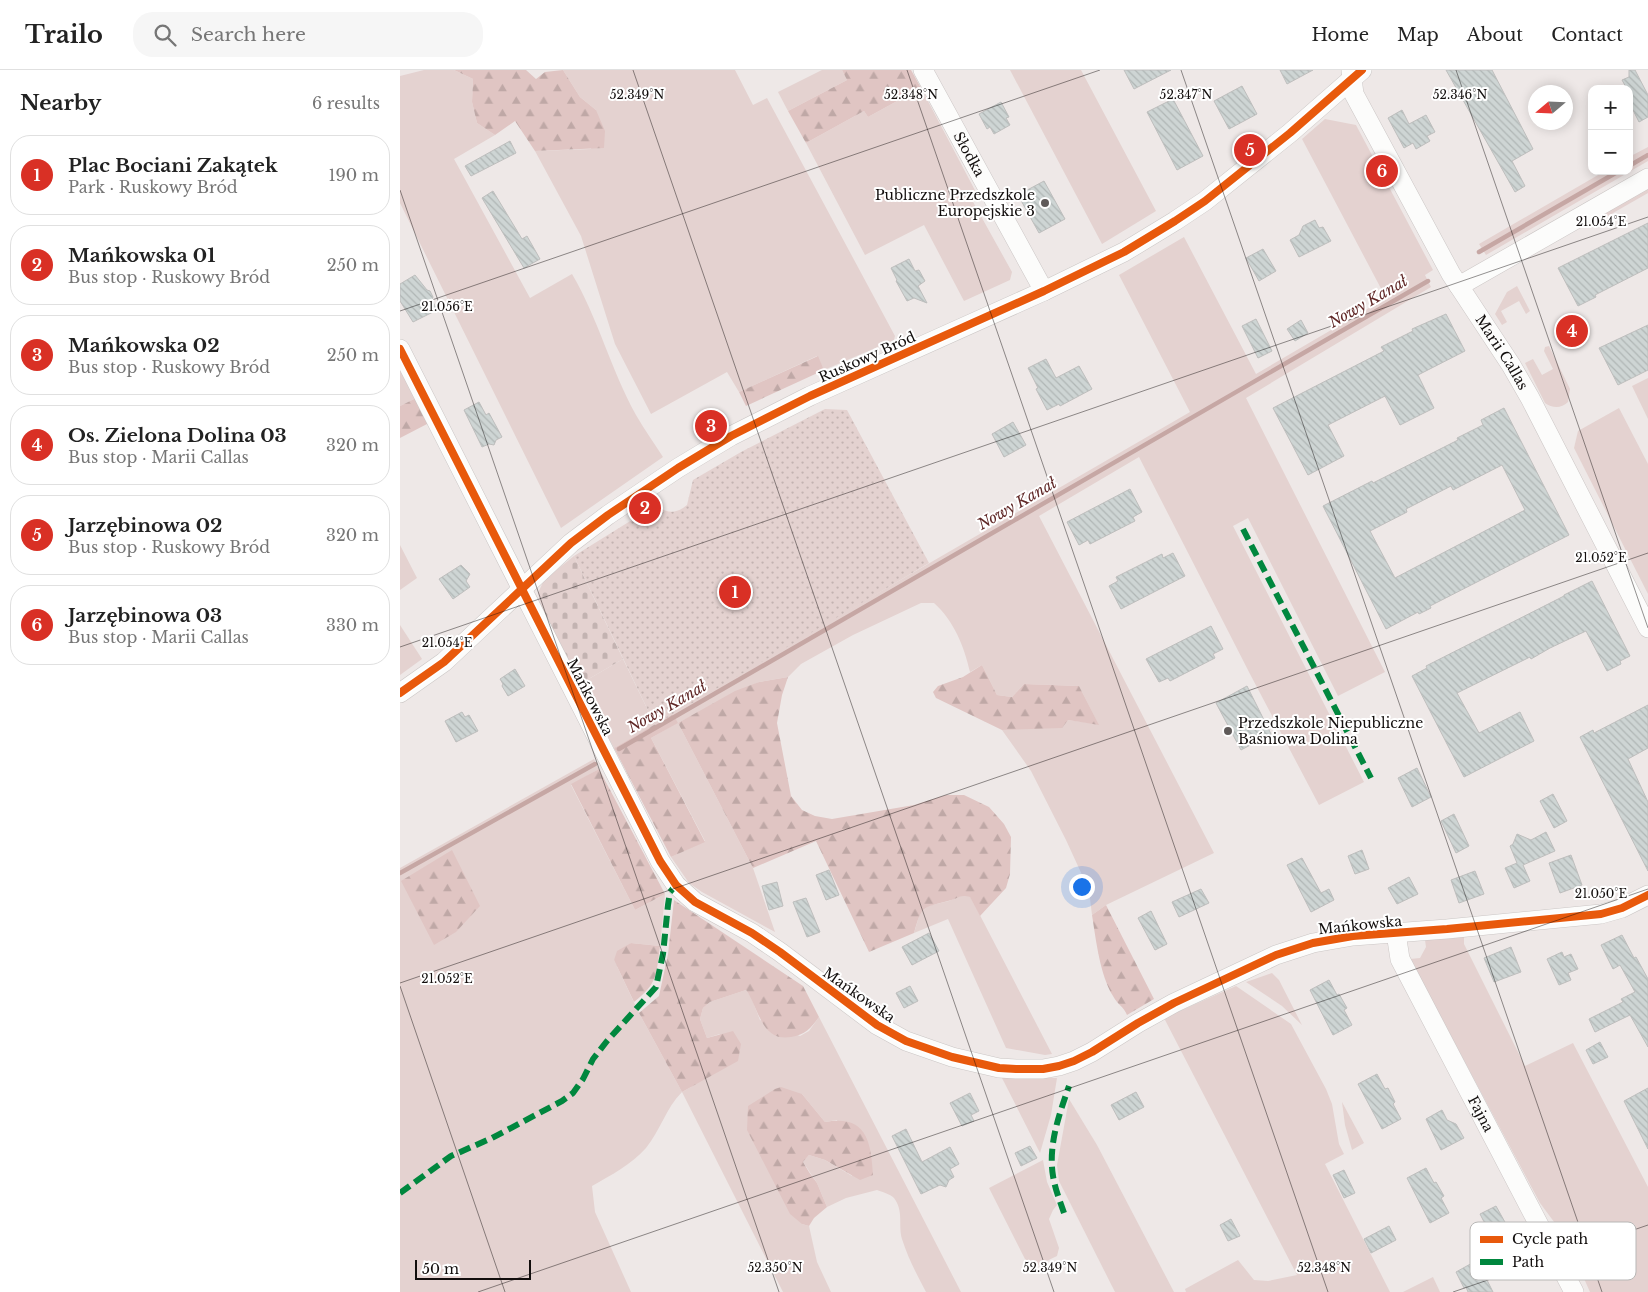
<!DOCTYPE html>
<meta charset="utf-8">
<style>
:root{--surface:#fff;--page:#f6f6f6;--text:#222;--muted:#767676;--line:#e0e0e0;--accent:#d93025}
body{margin:0;font-family:"Libre Baskerville",serif;background:var(--page);color:var(--text)}
.controls{position:absolute;right:15px;top:15px;display:grid;overflow:hidden;border-radius:10px;box-shadow:0 2px 12px #0003}
.controls button{width:45px;height:45px;display:grid;place-items:center;padding:0;border:0;border-bottom:1px solid var(--line);background:var(--surface);color:var(--text);font:25px sans-serif}
.compass{position:absolute;left:1128px;top:15px;width:45px;height:45px;border-radius:50%;background:var(--surface);box-shadow:0 2px 12px #0003;rotate:251deg}
.scale{position:absolute;left:15px;bottom:12px;width:116px;box-sizing:border-box;padding-left:5px;border:2px solid #120e0d;border-top:0;font-size:14px;line-height:18px;white-space:nowrap;color:#120e0d;-webkit-text-stroke:4px #fff;paint-order:stroke}
.you{position:absolute;left:681px;top:816px;width:18px;height:18px;margin:-12px;border:4px solid #fff;border-radius:50%;background:#1a73e8;box-shadow:0 0 0 8px #1a73e833}
.badge{display:grid;place-items:center;width:32px;height:32px;border-radius:50%;background:var(--accent);color:#fff;font-size:16px;font-weight:700}
.pin{position:absolute;translate:-50% -50%;border:2px solid #fff;box-shadow:0 1px 5px #0006}
.list{margin:0;padding:0;list-style:none}
h2{display:flex;justify-content:space-between;align-items:center;height:65px;margin:0;padding:0 20px;font-size:21px}
h2 small{font-size:16px;font-weight:400;color:var(--muted)}
.list li{display:grid;grid-template-columns:32px 1fr auto;gap:15px;align-items:center;box-sizing:border-box;height:80px;margin:0 10px 10px;padding:0 10px;border:1px solid var(--line);border-radius:20px}
.list b{display:block;font-size:19px;white-space:nowrap}
.list p{margin:0;font-size:16px;white-space:nowrap;color:var(--muted)}
.list em{font-size:16px;font-style:normal;color:var(--muted)}
.icon{flex:none;width:28px;height:28px;fill:none;stroke:currentColor;stroke-width:2;stroke-linecap:round;stroke-linejoin:round}
.map{position:relative;flex:none;width:1248px;height:1222px;overflow:hidden}
header{display:flex;align-items:center;gap:30px;box-sizing:border-box;height:70px;padding:0 25px;background:var(--surface);border-bottom:1px solid var(--line)}
header strong{font-size:24px}
nav{display:flex;gap:28px;margin-inline-start:auto;font-size:18px}
.search{width:350px;height:45px;background:var(--page);display:flex;align-items:center;gap:12px;box-sizing:border-box;padding:0 18px;border-radius:20px;color:var(--muted);font-size:19px}
main{display:flex}
aside{flex:1;background:var(--surface)}
.map>svg:first-child{display:block}
.grass{fill:#e4d2d0}
.forest{fill:url(#forest-firs)}
.cemetery{fill:url(#cemetery-stones)}
.park{fill:url(#park-dots)}
.lines{fill:none;stroke-linecap:round;stroke-linejoin:round}
.stream{stroke:#c6a7a4;stroke-width:4.5}
.building{fill:url(#building-back-hatch);stroke:#bebebd;fill-rule:evenodd}
.minor-casing{stroke:#cbc6c5;stroke-width:20}
.minor{stroke:#fcfcfb;stroke-width:19}
.quiet{stroke:#00873e;stroke-width:6;stroke-dasharray:12 6;stroke-linecap:butt}
.cycleway-casing{stroke:#fff;stroke-width:11}
.cycleway{stroke:#e8590c;stroke-width:8}
.ticks{fill:none;stroke:#120e0d;stroke-width:1;stroke-opacity:0.45}
.poi-dot{fill:#5f5a59;stroke:#fff;stroke-width:2}
.labels{text-anchor:middle;stroke-width:4;stroke-linejoin:round;paint-order:stroke}
.street-label{font-size:14px;fill:#120e0d;stroke:#fff}
.poi-label{font-size:14px;fill:#120e0d;stroke:#fff;text-anchor:end}
.water-label{font-size:15px;font-style:italic;fill:#602827;stroke:#fff}
.key{fill:#fff;stroke:#b8b7b6;stroke-width:1}
.key-label{font-size:14px;fill:#120e0d}
.ticks-label{font-size:12px;text-anchor:middle;fill:#120e0d;stroke:#fff;stroke-width:4;stroke-linejoin:round;paint-order:stroke}
</style>
<header>
<strong>Trailo</strong>
<div class="search"><svg class="icon" aria-label="search" viewBox="0 0 24 24"><circle cx="10" cy="10" r="6"/><path d="M15 15l6 6"/></svg>Search here</div>
<nav><a>Home</a><a>Map</a><a>About</a><a>Contact</a></nav>
</header>
<main>
<aside>
<h2>Nearby<small>6 results</small></h2>
<ul class="list">
<li><span class="badge">1</span><div><b>Plac Bociani Zakątek</b><p>Park · Ruskowy Bród</p></div><em>190 m</em></li>
<li><span class="badge">2</span><div><b>Mańkowska 01</b><p>Bus stop · Ruskowy Bród</p></div><em>250 m</em></li>
<li><span class="badge">3</span><div><b>Mańkowska 02</b><p>Bus stop · Ruskowy Bród</p></div><em>250 m</em></li>
<li><span class="badge">4</span><div><b>Os. Zielona Dolina 03</b><p>Bus stop · Marii Callas</p></div><em>320 m</em></li>
<li><span class="badge">5</span><div><b>Jarzębinowa 02</b><p>Bus stop · Ruskowy Bród</p></div><em>320 m</em></li>
<li><span class="badge">6</span><div><b>Jarzębinowa 03</b><p>Bus stop · Marii Callas</p></div><em>330 m</em></li>
</ul>
</aside>
<div class="map">
<svg width="1248" height="1222" viewBox="0 0 1248 1222">
<defs>
<pattern id="forest-firs" width="22" height="20" patternUnits="userSpaceOnUse" patternTransform="scale(1.25)"><rect width="22" height="20" fill="#e0c5c3"/><path d="M5 1l3.5 6h-7zM16 11l3.5 6h-7z" fill="#bfa8a6"/></pattern>
<pattern id="cemetery-stones" width="16" height="16" patternUnits="userSpaceOnUse" patternTransform="scale(1.25)"><rect width="16" height="16" fill="#e4d2d0"/><path d="M2 7V4a2 2 0 0 1 4 0v3zM10 15v-3a2 2 0 0 1 4 0v3z" fill="#c3b3b1"/></pattern>
<pattern id="park-dots" width="8" height="8" patternUnits="userSpaceOnUse" patternTransform="scale(1.25)"><rect width="8" height="8" fill="#e4d2d0"/><path d="M2 2h.1M6 6h.1" fill="none" stroke="#c3b3b1" stroke-width="1.8" stroke-linecap="round"/></pattern>
<pattern id="building-back-hatch" width="6" height="6" patternUnits="userSpaceOnUse" patternTransform="scale(1.25)"><rect width="6" height="6" fill="#ced5d4"/><path d="M-1 5l2 2M0 0l6 6M5-1l2 2" fill="none" stroke="#b0b6b5"/></pattern>
</defs>
<rect width="100%" height="100%" fill="#eee8e7"/>
<g class="grass">
<path d="M24 0H54L73 9 72 32 77 53 95 65 54 89 130 228 172 204C198 248 211 300 236 345 244 359 254 373 263 387L161 458 0 133V6Z"/>
<polygon points="163,0 335,0 353,35 367,28 495,266 494,270 424,300 417,286 339,322 327,302 251,344 215,274 181,166 135,81 191,79 196,40 180,27"/>
<polygon points="422,0 442,0 447,10 388,41 378,22"/>
<polygon points="610,0 681,0 756,141 702,174"/>
<polygon points="521,18 578,126 572,130 612,202 610,210 564,231 524,155 465,185 406,73 464,41 468,47"/>
<path d="M925 49 956 55 1033 200 1025 205 1031 217 846 328 985 602 938 626 848 448 833 456 964 712 919 735 850 604 739 387 639 446 814 783 706 835 692 845 689 820 666 770 631 701 602 660 668 650 698 654 679 616 624 614 612 627 597 625 582 595 570 602C564 576 554 551 534 533H521L453 565 401 594 388 607 359 612 278 653 353 798 375 862 302 822 289 813 271 787 305 771 251 668 277 653 273 644 371 585 790 342 719 205 784 167 856 304 986 228 902 69Z"/>
<polygon points="1248,77 1248,91 1086,185 1079,174 1205,101 1229,101 1229,87"/>
<polygon points="1248,118 1248,123 1206,147 1202,143"/>
<polygon points="1117,216 1130,241 1126,244 1119,231 1101,241 1107,252 1102,255 1095,244 1107,222"/>
<path d="M1149 276 1170 319 1168 332C1161 339 1152 338 1145 333L1125 293 1133 289 1142 305 1153 299 1144 281 1145 277Z"/>
<polygon points="0,295 16,328 0,336"/>
<polygon points="1248,308 1248,349 1232,316"/>
<polygon points="1219,338 1248,394 1248,524 1174,378 1178,361"/>
<polygon points="0,475 17,508 0,520"/>
<polygon points="0,555 22,589 0,605"/>
<polygon points="223,589 255,655 214,678 180,614"/>
<path d="M194 689 199 699 171 715 235 840 265 824 260 876 231 873 214 890 239 943 282 1022 291 1017 320 964 307 968 300 949 303 938 310 932 346 920 351 927 360 950 400 966 409 961 419 947 561 1222H526C517 1205 508 1188 502 1169 498 1155 504 1141 494 1128 490 1124 482 1122 477 1120L446 1128 427 1137 417 1113 403 1092 409 1085 425 1090 452 1106 437 1050 425 1052 402 1024V1154L409 1156 417 1192 431 1222H383L282 1022C266 1038 260 1061 246 1078 231 1095 211 1105 192 1116L195 1142 231 1222H0V798Z"/>
<polygon points="562,825 570,826 652,984 645,985 606,978 548,849 514,863 520,843 528,836 549,831"/>
<polygon points="1064,866 1064,874 1125,996 1173,973 1248,1117 1248,1222 1190,1222 1166,1168 1140,1133 1010,889 1020,888 1026,877 1025,870"/>
<polygon points="872,903 879,910 902,955 882,936 846,912"/>
<polygon points="836,916 891,954 926,1019 932,1034 939,1074 944,1084 925,1094 990,1222 786,1222 785,1219 838,1190 854,1210 868,1211 897,1205 764,948"/>
<polygon points="602,1008 657,1008 651,1045 640,1083"/>
<polygon points="669,1029 697,1075 774,1222 715,1222 659,1111 657,1095"/>
<polygon points="942,1032 964,1073 952,1080 945,1055"/>
<polygon points="643,1090 647,1112 657,1135 653,1140 649,1149 659,1178 657,1186 630,1199 589,1118"/>
<polygon points="1033,1207 1040,1222 1003,1222"/>
</g>
<g class="forest">
<polygon points="54,0 126,0 136,9 145,2 163,0 180,27 196,40 205,61 204,78 135,81 115,51 95,65 77,53 72,32 73,9"/>
<polygon points="442,0 511,0 521,18 468,47 464,41 406,73 388,41 447,10"/>
<polygon points="418,286 424,300 346,336 339,322"/>
<polygon points="16,328 29,353 0,368 0,336"/>
<polygon points="582,595 597,625 612,627 624,614 679,616 699,655 668,650 662,658 602,660 536,628 533,622 538,616 563,607"/>
<path d="M388 607 382 625 377 653 391 726 402 740 415 746 432 749 514 735 546 725H564L589 737 604 754 611 767 610 804 606 818 580 846 570 827C559 824 558 829 548 831 521 838 522 836 514 863L469 882 416 771 353 798 278 653 251 668 305 772 271 787 214 678 273 644 278 653 335 621 359 612Z"/>
<polygon points="199,699 265,824 235,840 171,714"/>
<polygon points="52,780 80,836 56,862 34,875 1,811"/>
<path d="M274 830 403 916 419 947C411 958 405 965 391 967 361 972 359 938 346 920L310 932 303 938 300 949 307 968 333 961 341 974 338 991 282 1022 239 943 259 926 268 884Z"/>
<path d="M706 835 754 929 727 945C724 937 717 934 713 926 700 905 696 870 692 845Z"/>
<path d="M231 873 260 876C256 905 258 913 234 932L214 890 217 881Z"/>
<path d="M381 1017 402 1024 425 1052C466 1045 471 1070 473 1105L460 1110 425 1090 409 1085 403 1092 409 1102 417 1113 427 1137 414 1148 409 1156 402 1154 390 1144 347 1060 348 1036 375 1019Z"/>
</g>
<polygon class="cemetery" points="174,486 223,589 180,614 142,540 138,523 144,510"/>
<path class="park" d="M425 339 447 340 529 493 255 655 174 486 256 435C267 444 276 444 287 435L293 410 341 382Z"/>
<g class="lines">
<g class="stream">
<polyline points="1229,96 1248,85"/>
<polyline points="1079,182 1219,101"/>
<polyline points="219,679 1028,211"/>
<polyline points="0,803 195,694"/>
</g>
</g>
<g class="building">
<polygon points="724,0 771,0 734,19"/>
<polygon points="880,0 913,0 887,14"/>
<polygon points="1046,0 1092,0 1133,79 1112,91 1125,116 1115,122"/>
<polygon points="1229,0 1235,0 1248,25 1248,47 1239,52 1233,40 1229,42 1229,19 1227,19 1222,10 1229,7"/>
<polygon points="842,16 857,44 829,59 814,31"/>
<polygon points="773,29 803,86 777,100 747,42"/>
<polygon points="601,32 609,47 606,48 610,55 594,64 590,57 587,59 579,44"/>
<polygon points="1002,40 1009,54 1026,45 1035,62 1027,66 1030,71 1016,79 1013,73 1004,78 988,48"/>
<polygon points="110,71 116,83 71,106 65,96"/>
<polygon points="644,111 665,149 639,163 618,125"/>
<polygon points="93,121 122,169 127,166 140,189 124,198 82,128"/>
<polygon points="915,150 919,158 923,157 931,171 899,187 890,170 899,165 903,156"/>
<polygon points="1248,153 1248,198 1195,225 1196,227 1178,236 1158,198"/>
<polygon points="863,179 876,201 859,211 846,188"/>
<polygon points="509,189 515,201 519,200 525,211 518,216 527,233 514,228 507,231 496,211 497,210 491,198"/>
<polygon points="15,205 27,220 30,221 33,227 32,230 37,240 13,252 0,231 0,214"/>
<polygon points="1046,244 1065,281 1018,305 1034,338 1000,355 985,326 928,355 944,386 908,405 873,338 984,281 981,277 1013,261 1012,259"/>
<polygon points="856,249 872,281 858,288 842,256"/>
<polygon points="901,250 908,263 895,271 887,259"/>
<polygon points="1248,255 1248,300 1218,315 1199,278"/>
<polygon points="646,289 656,308 679,296 692,319 660,336 659,334 647,340 636,319 638,318 628,298"/>
<polygon points="79,332 86,345 89,343 102,367 96,370 94,375 89,374 82,377 64,340"/>
<path d="M1104 338 1169 465 1030 536 1031 538 1019 544 1018 542 986 559 923 436 972 411 973 413 1058 370 1057 368 1083 355 1081 350ZM1102 395 1125 440 995 508 970 461 1007 442 1006 439 1051 416 1053 420Z"/>
<polygon points="613,352 626,375 604,387 592,364"/>
<polygon points="730,419 742,442 733,447 735,451 690,474 688,470 679,475 667,452"/>
<polygon points="773,483 785,506 721,539 709,516 718,511 716,507 762,484 763,488"/>
<polygon points="61,495 70,504 66,511 70,517 53,529 39,509"/>
<polygon points="1192,511 1230,586 1220,591 1221,594 1207,601 1186,561 1150,578 1131,589 1130,587 1057,623 1079,663 1120,642 1134,671 1064,707 1012,606 1027,598 1026,596 1164,526 1164,525"/>
<polygon points="811,556 823,579 813,584 815,588 770,611 768,608 759,612 746,589"/>
<polygon points="115,599 125,616 108,626 102,616 103,614 100,609"/>
<polygon points="847,616 871,664 841,680 816,633"/>
<polygon points="1248,635 1248,678 1228,689 1248,732 1248,801 1180,667 1193,660 1194,663"/>
<polygon points="62,642 65,647 69,645 78,661 56,672 45,651"/>
<polygon points="1017,698 1031,727 1012,737 998,708"/>
<polygon points="1153,724 1167,751 1154,758 1140,731"/>
<polygon points="1054,744 1069,776 1056,783 1041,751"/>
<polygon points="1146,762 1155,781 1123,795 1130,811 1114,818 1105,798 1117,793 1110,776 1113,774 1117,764 1131,770"/>
<polygon points="962,780 969,799 955,804 948,786"/>
<polygon points="1171,785 1182,815 1160,823 1149,793"/>
<polygon points="902,788 921,823 929,819 934,830 911,842 887,795"/>
<polygon points="429,800 439,825 426,830 416,805"/>
<polygon points="1075,801 1084,824 1059,833 1051,810"/>
<polygon points="1009,807 1018,824 997,834 988,818"/>
<polygon points="377,812 383,836 369,840 362,816"/>
<polygon points="801,819 809,833 779,847 772,832"/>
<polygon points="406,828 420,862 407,867 393,832"/>
<polygon points="751,841 767,874 755,880 738,848"/>
<polygon points="529,863 539,881 512,895 502,877"/>
<polygon points="1222,865 1234,888 1236,887 1248,909 1248,977 1230,945 1195,962 1189,949 1223,932 1221,929 1235,922 1220,895 1213,899 1201,875"/>
<polygon points="1111,877 1121,902 1094,912 1084,888"/>
<polygon points="1162,882 1164,887 1171,884 1178,899 1168,903 1171,910 1159,915 1147,889"/>
<polygon points="929,910 937,925 939,924 947,938 944,940 952,955 933,965 910,920"/>
<polygon points="510,916 518,931 504,938 496,923"/>
<polygon points="1200,972 1208,987 1193,994 1186,980"/>
<polygon points="977,1004 985,1019 988,1018 995,1032 993,1034 1001,1049 982,1059 958,1014"/>
<polygon points="1248,1018 1248,1079 1224,1031"/>
<polygon points="736,1022 744,1037 719,1050 711,1035"/>
<polygon points="570,1023 579,1041 571,1045 574,1051 562,1056 550,1033"/>
<polygon points="1042,1040 1047,1050 1056,1054 1064,1068 1041,1080 1026,1049"/>
<polygon points="506,1059 522,1092 550,1077 559,1094 550,1099 554,1107 549,1110 546,1117 540,1115 521,1124 492,1066"/>
<polygon points="630,1076 637,1088 621,1096 615,1083"/>
<polygon points="1026,1098 1034,1113 1036,1112 1044,1126 1041,1128 1049,1143 1030,1153 1007,1108"/>
<polygon points="944,1100 955,1123 944,1128 933,1105"/>
<polygon points="1096,1136 1106,1154 1109,1153 1124,1181 1104,1191 1080,1144"/>
<polygon points="831,1149 840,1166 828,1171 820,1155"/>
<polygon points="989,1156 996,1170 971,1183 964,1169"/>
<polygon points="1074,1192 1082,1208 1085,1206 1093,1222 1068,1222 1066,1217 1064,1218 1056,1202"/>
</g>
<g class="lines">
<g class="minor-casing">
<g id="minor">
<path id="s1" d="M523 0 644 221"/>
<path id="s2" d="M951 0 954 24 1051 204 1111 295 1130 328 1248 558"/>
<polyline points="1059,216 1248,108"/>
<polyline points="0,279 260,791 276,815 295,832 352,863 380,882 477,955 506,971 552,987 599,998 616,999 643,999 659,996 674,991 692,982 738,953 774,933 876,885 913,873 953,866 1047,859 1201,844 1222,838 1248,825"/>
<polyline points="0,623 44,592 171,473 208,445 278,398 331,366 410,326 644,221 724,182 775,151 805,131 890,63 962,0"/>
<path id="s3" d="M996 863 1000 889 1174 1222"/>
</g>
</g>
<use href="#minor" class="minor"/>
<g class="quiet">
<polyline points="843,459 971,708"/>
<polyline points="0,1123 51,1086 92,1068 162,1031 173,1023 183,1009 193,989 207,971 256,917 263,884 268,835 270,822 276,815"/>
<path d="M664 1143C660 1131 655 1119 653 1106 648 1075 659 1045 669 1016"/>
</g>
<g class="cycleway-casing">
<g id="cycleway">
<polyline points="0,279 260,791 276,815 295,832 352,863 380,882 477,955 506,971 552,987 599,998 616,999 643,999 659,996 674,991 692,982 738,953 774,933 876,885 913,873 953,866 1047,859 1201,844 1222,838 1248,825"/>
<polyline points="0,623 44,592 171,473 208,445 278,398 331,366 410,326 644,221 724,182 775,151 805,131 890,63 962,0"/>
</g>
</g>
<use href="#cycleway" class="cycleway"/>
</g>
<path class="ticks" d="M233 0 654 1222M507 0 928 1222M781 0 1202 1222M1056 0 1248 558M0 120 379 1222M0 241 700 0M0 577 1248 147M0 913 1248 483M0 916 105 1222M78 1222 1248 819M1053 1222 1248 1155"/>
<g class="poi-dot">
<circle cx="645" cy="133" r="5"/>
<circle cx="828" cy="661" r="5"/>
</g>
<g class="labels">
<g class="street-label">
<text dy="5" stroke="none"><textPath href="#s1" startOffset="96">Słodka</textPath></text>
<text dy="5" stroke="none"><textPath href="#s2" startOffset="322">Marii Callas</textPath></text>
<text transform="translate(467 287) rotate(-24)" y="5">Ruskowy Bród</text>
<text transform="translate(190 627) rotate(63)" y="5">Mańkowska</text>
<text transform="translate(960 855) rotate(-6)" y="5">Mańkowska</text>
<text transform="translate(459 925) rotate(35)" y="5">Mańkowska</text>
<text dy="5" stroke="none"><textPath href="#s3" startOffset="201">Fajna</textPath></text>
</g>
<g class="poi-label">
<text x="635" y="130">Publiczne Przedszkole<tspan x="635" dy="16">Europejskie 3</tspan></text>
<text x="838" y="658" text-anchor="start">Przedszkole Niepubliczne<tspan x="838" dy="16">Baśniowa Dolina</tspan></text>
</g>
<g class="water-label">
<text transform="translate(968 232) rotate(-30)" y="5">Nowy Kanał</text>
<text transform="translate(617 434) rotate(-30)" y="5">Nowy Kanał</text>
<text transform="translate(267 637) rotate(-30)" y="5">Nowy Kanał</text>
</g>
</g>
<rect x="1070" y="1152" width="166" height="58" rx="8" class="key"/>
<rect x="1080" y="1166" width="23" height="7" fill="#e8590c"/>
<rect x="1080" y="1189" width="23" height="6" fill="#00873e"/>
<g class="key-label">
<text x="1112" y="1174">Cycle path</text>
<text x="1112" y="1197">Path</text>
</g>
<g class="ticks-label">
<text x="237" y="29">52.349°N</text>
<text x="511" y="29">52.348°N</text>
<text x="786" y="29">52.347°N</text>
<text x="1060" y="29">52.346°N</text>
<text x="1201" y="156">21.054°E</text>
<text x="47" y="241">21.056°E</text>
<text x="1201" y="492">21.052°E</text>
<text x="47" y="577">21.054°E</text>
<text x="1201" y="828">21.050°E</text>
<text x="47" y="913">21.052°E</text>
<text x="375" y="1202">52.350°N</text>
<text x="650" y="1202">52.349°N</text>
<text x="924" y="1202">52.348°N</text>
</g>
</svg>
<div class="controls">
<button>+</button>
<button>−</button>
</div>
<svg class="compass" viewBox="-18 -18 36 36"><path d="M0-13l5 13h-10z" fill="#e53935"/><path d="M0 13l5-13h-10z" fill="#767676"/></svg>
<div class="scale">50 m</div>
<div class="you"></div>
<div class="pin badge" style="left:335px;top:522px">1</div>
<div class="pin badge" style="left:245px;top:438px">2</div>
<div class="pin badge" style="left:311px;top:356px">3</div>
<div class="pin badge" style="left:1172px;top:261px">4</div>
<div class="pin badge" style="left:850px;top:80px">5</div>
<div class="pin badge" style="left:982px;top:101px">6</div>
</div>
</main>
